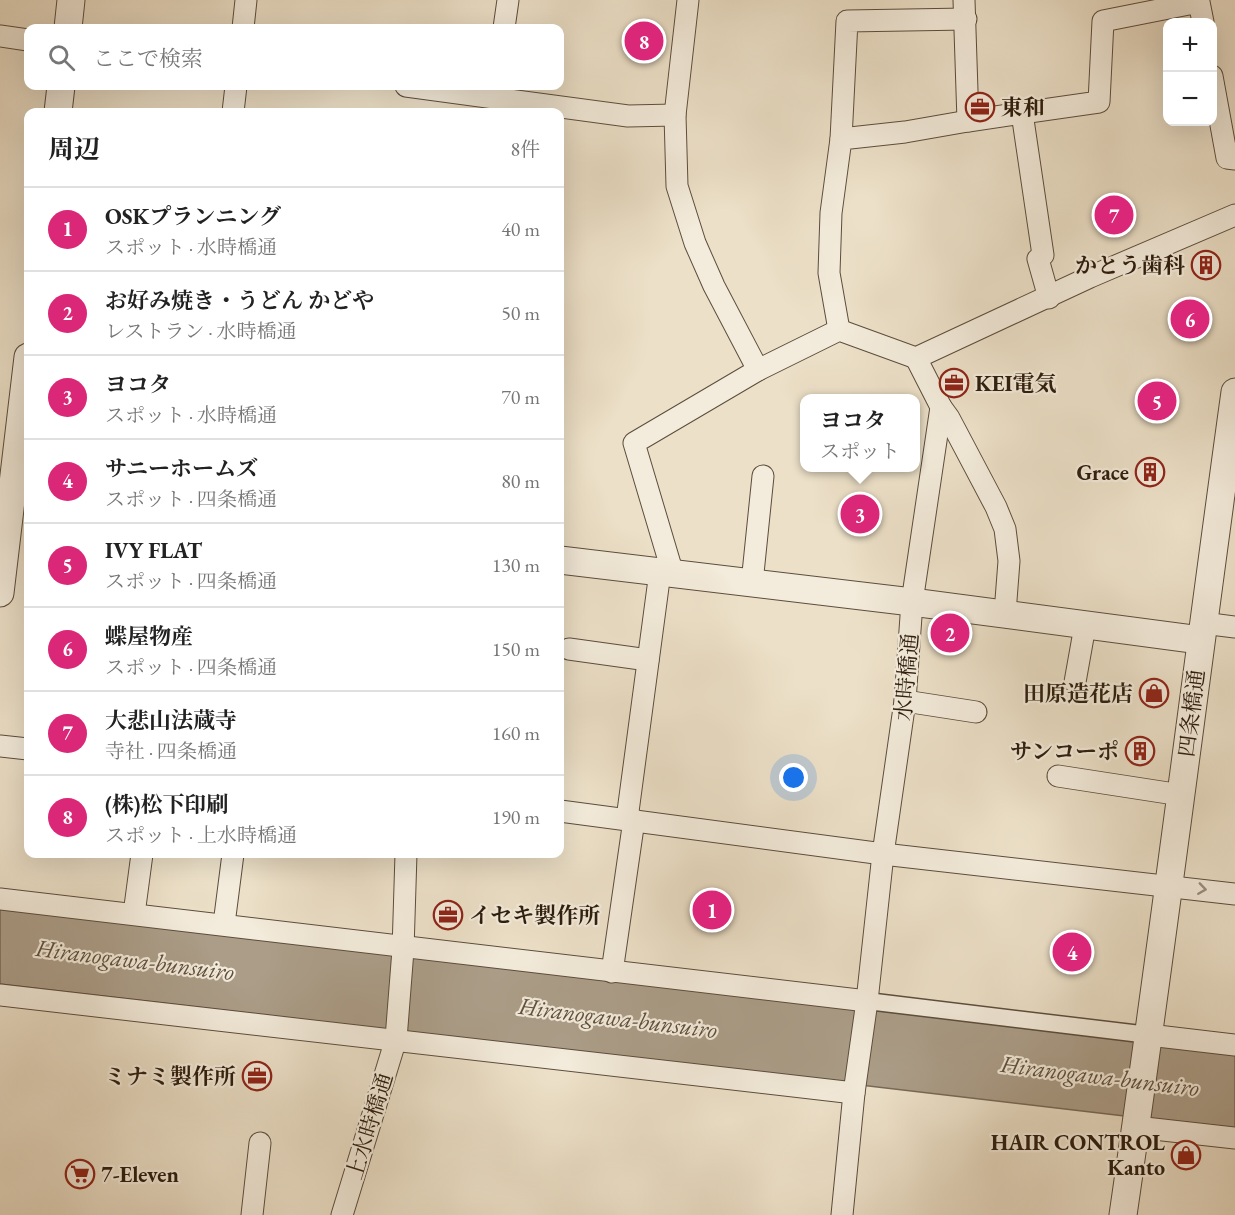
<!DOCTYPE html>
<html lang="ja">
<meta charset="utf-8">
<style>
:root{--surface:#fff;--page:#f6f6f6;--text:#222;--muted:#767676;--line:#e0e0e0;--accent:#db2777}
body{margin:0;font-family:"EB Garamond","Noto Serif JP",serif;background:var(--page);color:var(--text)}
.controls{position:absolute;right:18px;top:18px;display:grid;overflow:hidden;border-radius:12px;box-shadow:0 6px 24px #0002}
.controls button{width:54px;height:54px;display:grid;place-items:center;padding:0;border:0;border-bottom:2px solid var(--line);background:var(--surface);color:var(--text);font:30px sans-serif}
.you{position:absolute;left:794px;top:778px;width:21px;height:21px;margin:-15px;border:4px solid #fff;border-radius:50%;background:#1a73e8;box-shadow:0 0 0 9px #1a73e833}
.badge{display:grid;place-items:center;width:39px;height:39px;border-radius:50%;background:var(--accent);color:#fff;font-size:20px;font-weight:700}
.pin{position:absolute;translate:-50% -50%;border:3px solid #fff;box-shadow:0 2px 6px #0006}
.popup{position:absolute;left:800px;top:394px;width:120px;height:78px;box-sizing:border-box;display:grid;place-content:center;border-radius:12px;background:var(--surface);filter:drop-shadow(0 2px 4px #0005);font-size:20px;white-space:nowrap;color:var(--muted)}
.popup b{font-size:22px;color:var(--text)}
.popup::after{content:'';position:absolute;left:50%;top:100%;margin-left:-12px;border:12px solid transparent;border-top-color:var(--surface)}
.list{margin:0;padding:0;list-style:none}
h2{display:flex;justify-content:space-between;align-items:center;height:78px;margin:0;padding:0 24px;font-size:26px}
h2 small{font-size:20px;font-weight:400;color:var(--muted)}
.list li{display:grid;grid-template-columns:39px 1fr auto;gap:18px;align-items:center;box-sizing:border-box;height:84px;padding:0 24px;border-top:2px solid var(--line)}
.list b{display:block;font-size:22px;white-space:nowrap}
.list p{margin:0;font-size:20px;white-space:nowrap;color:var(--muted)}
.list em{font-size:20px;font-style:normal;color:var(--muted)}
.icon{flex:none;width:33px;height:33px;fill:none;stroke:currentColor;stroke-width:2;stroke-linecap:round;stroke-linejoin:round}
.map{position:relative;flex:none;width:1235px;height:1215px;overflow:hidden}
.search{position:absolute;background:var(--surface);box-shadow:0 6px 24px #0002;left:24px;top:24px;width:540px;height:66px;display:flex;align-items:center;gap:15px;box-sizing:border-box;padding:0 21px;border-radius:12px;color:var(--muted);font-size:22px}
.panel{position:absolute;background:var(--surface);box-shadow:0 6px 24px #0002;left:24px;top:108px;width:540px;height:750px;border-radius:12px}
.map>svg:first-child{display:block}
.water{fill:#ab9d88;stroke:#786957;stroke-width:1.5}
.lines{fill:none;stroke-linecap:round;stroke-linejoin:round}
.pedestrian-casing{stroke:#5c4d3c;stroke-width:19}
.minor-casing{stroke:#5c4d3c;stroke-width:23}
.tertiary-casing{stroke:#5c4d3c;stroke-width:29}
.pedestrian{stroke:#f3ebdb;stroke-width:16}
.minor{stroke:#f3ebdb;stroke-width:21}
.tertiary{stroke:#f3ebdb;stroke-width:27}
.oneway{stroke:#998e7e}
.labels{text-anchor:middle;stroke-width:4.5;stroke-linejoin:round;paint-order:stroke}
.poi-label{font-size:22px;font-weight:bold;fill:#2c1c0d;stroke:#f3ebdb;text-anchor:end}
.street-label{font-size:22px;fill:#2c1c0d;stroke:#f3ebdb}
.water-label{font-size:24px;font-style:italic;fill:#5f503e;stroke:#f3ebdb}
</style>
<div class="map">
<svg width="1235" height="1215" viewBox="0 0 1235 1215">
<rect width="100%" height="100%" fill="#ece0c8"/>
<filter id="stains"><feTurbulence type="fractalNoise" baseFrequency=".00333" numOctaves="4"/><feColorMatrix values="0 0 0 0 .2 0 0 0 0 .09 0 0 0 0 .02 0 0 0 .5 -.17"/></filter>
<radialGradient id="worn" r=".72"><stop offset=".6" stop-color="#630" stop-opacity="0"/><stop offset="1" stop-color="#630" stop-opacity=".3"/></radialGradient>
<polygon class="water" points="0,906 1235,1053 1235,1129 0,984"/>
<g class="lines">
<g class="pedestrian-casing">
<polyline id="pedestrian" points="867,1001 1149,1035"/>
</g>
<g class="minor-casing">
<g id="minor">
<polyline points="688,0 675,115 677,186 695,243 714,286 758,370 839,330 916,358 1090,277 1235,215"/>
<polyline points="964,0 968,121 1022,113 1043,255 1038,259 1049,298"/>
<polyline points="243,28 246,0"/>
<polyline points="504,28 508,0"/>
<polyline points="0,36 28,40"/>
<polyline points="1212,76 1227,158 1235,159"/>
<polyline points="406,86 628,116 675,115"/>
<polyline points="233,112 236,86"/>
<polyline points="1022,113 1099,102 1103,21 1199,2 1203,22"/>
<polyline points="841,139 847,21 966,19"/>
<polyline points="839,330 829,273 831,213 841,139 905,132 968,121"/>
<polyline points="941,407 949,418 996,507 1005,529 1009,561 1005,613"/>
<polyline points="673,574 634,443 758,370"/>
<polyline points="752,583 763,476"/>
<polyline points="1203,623 1235,627"/>
<polyline points="569,649 648,660"/>
<polyline points="1075,682 1085,626"/>
<polyline points="905,701 976,712"/>
<polyline points="0,746 28,749"/>
<polyline points="1058,776 1181,795"/>
<polyline points="560,811 883,854 1235,894"/>
<polyline points="627,819 660,572"/>
<path d="M0 899C289 932 578 966 867 1001"/>
<polyline points="134,914 142,854"/>
<polyline points="224,924 233,854"/>
<polyline points="612,972 634,820"/>
<polyline points="0,995 854,1093"/>
<polyline points="1149,1035 1235,1045"/>
<polyline points="1136,1127 1235,1138"/>
<polyline points="252,1215 260,1143"/>
<polyline points="342,1215 396,1039 403,950 406,854"/>
<polyline points="842,1215 854,1093 867,1001 883,854 905,701 912,602 941,407 916,358"/>
</g>
</g>
<g class="tertiary-casing">
<g id="tertiary">
<polyline points="68,28 71,0"/>
<polyline points="58,112 61,86"/>
<polyline points="560,560 912,602 1200,640"/>
<polyline points="0,593 28,357"/>
<path d="M1123 1215C1163 941 1197 666 1235 392"/>
</g>
</g>
<use href="#pedestrian" class="pedestrian"/>
<use href="#minor" class="minor"/>
<use href="#tertiary" class="tertiary"/>
</g>
<defs><path id="oneway-chevron" d="M-2-3.5L2.5 0L-2 3.5" fill="none" stroke-width="1.6" stroke-linecap="round" stroke-linejoin="round" transform="scale(1.5)"/></defs>
<use class="oneway" href="#oneway-chevron" transform="translate(1202 889) rotate(8)"/>
<defs>
<g id="office-ring" transform="scale(1.5)"><circle r="9.5" fill="#f3ebdb" stroke="#8f2418" stroke-width="1.5"/><path d="M-6-3h4V-5.5h4V-3h4V5H-6ZM-1-4.5V-3h2v-1.5ZM-6 0V1H6V0Z" fill="#8f2418"/></g>
<g id="building-ring" transform="scale(1.5)"><circle r="9.5" fill="#f3ebdb" stroke="#8f2418" stroke-width="1.5"/><path d="M-4-6H4V6H1V3H-1V6H-4ZM-2.5-4.3h1.7v1.8h-1.7ZM.8-4.3h1.7v1.8H.8ZM-2.5-1h1.7V.8h-1.7ZM.8-1h1.7V.8H.8Z" fill="#8f2418"/></g>
<g id="shop-ring" transform="scale(1.5)"><circle r="9.5" fill="#f3ebdb" stroke="#8f2418" stroke-width="1.5"/><path d="M-5-2.5h2.3a2.7 3.5 0 0 1 5.4 0H5L5.5 6h-11ZM-1.5-2.5h3a1.5 2.3 0 0 0-3 0Z" fill="#8f2418"/></g>
<g id="supermarket-ring" transform="scale(1.5)"><circle r="9.5" fill="#f3ebdb" stroke="#8f2418" stroke-width="1.5"/><path d="M-6-5.5h2.5l.6 2H6L4.5 2H-2.5L-4.4-4H-6ZM-1.5 3.2a1.3 1.3 0 1 0 .1 0ZM3 3.2a1.3 1.3 0 1 0 .1 0Z" fill="#8f2418"/></g>
</defs>
<g fill-rule="evenodd">
<use href="#office-ring" x="980" y="107"/>
<use href="#building-ring" x="1206" y="265"/>
<use href="#office-ring" x="954" y="383"/>
<use href="#building-ring" x="1150" y="472"/>
<use href="#shop-ring" x="1154" y="693"/>
<use href="#building-ring" x="1140" y="751"/>
<use href="#office-ring" x="448" y="915"/>
<use href="#office-ring" x="257" y="1076"/>
<use href="#shop-ring" x="1186" y="1155"/>
<use href="#supermarket-ring" x="80" y="1174"/>
</g>
<g class="labels">
<g class="poi-label">
<text x="1001" y="115" text-anchor="start">東和</text>
<text x="1185" y="273">かとう歯科</text>
<text x="975" y="391" text-anchor="start">KEI電気</text>
<text x="1129" y="480">Grace</text>
<text x="1133" y="701">田原造花店</text>
<text x="1119" y="759">サンコーポ</text>
<text x="469" y="923" text-anchor="start">イセキ製作所</text>
<text x="236" y="1084">ミナミ製作所</text>
<text x="1165" y="1150">HAIR CONTROL<tspan x="1165" dy="25">Kanto</tspan></text>
<text x="101" y="1182" text-anchor="start">7-Eleven</text>
</g>
<g class="street-label">
<text transform="translate(906 677) rotate(-85)" y="8">水時橋通</text>
<text transform="translate(1191 713) rotate(-83)" y="8">四条橋通</text>
<text transform="translate(369 1126) rotate(-73)" y="8">上水時橋通</text>
</g>
<g class="water-label">
<text transform="translate(135 960) rotate(7)" y="8">Hiranogawa-bunsuiro</text>
<text transform="translate(618 1018) rotate(7)" y="8">Hiranogawa-bunsuiro</text>
<text transform="translate(1100 1076) rotate(7)" y="8">Hiranogawa-bunsuiro</text>
</g>
</g>
<rect width="100%" height="100%" filter="url(#stains)"/>
<rect width="100%" height="100%" fill="url(#worn)"/>
</svg>
<div class="controls">
<button>+</button>
<button>−</button>
</div>
<div class="you"></div>
<div class="pin badge" style="left:712px;top:910px">1</div>
<div class="pin badge" style="left:950px;top:633px">2</div>
<div class="pin badge" style="left:860px;top:514px">3</div>
<div class="popup"><b>ヨコタ</b>スポット</div>
<div class="pin badge" style="left:1072px;top:952px">4</div>
<div class="pin badge" style="left:1157px;top:401px">5</div>
<div class="pin badge" style="left:1190px;top:319px">6</div>
<div class="pin badge" style="left:1114px;top:215px">7</div>
<div class="pin badge" style="left:644px;top:41px">8</div>
<div class="search"><svg class="icon" aria-label="search" viewBox="0 0 24 24"><circle cx="10" cy="10" r="6"/><path d="M15 15l6 6"/></svg>ここで検索</div>
<section class="panel">
<h2>周辺<small>8件</small></h2>
<ul class="list">
<li><span class="badge">1</span><div><b>OSKプランニング</b><p>スポット · 水時橋通</p></div><em>40 m</em></li>
<li><span class="badge">2</span><div><b>お好み焼き・うどん かどや</b><p>レストラン · 水時橋通</p></div><em>50 m</em></li>
<li><span class="badge">3</span><div><b>ヨコタ</b><p>スポット · 水時橋通</p></div><em>70 m</em></li>
<li><span class="badge">4</span><div><b>サニーホームズ</b><p>スポット · 四条橋通</p></div><em>80 m</em></li>
<li><span class="badge">5</span><div><b>IVY FLAT</b><p>スポット · 四条橋通</p></div><em>130 m</em></li>
<li><span class="badge">6</span><div><b>蝶屋物産</b><p>スポット · 四条橋通</p></div><em>150 m</em></li>
<li><span class="badge">7</span><div><b>大悲山法蔵寺</b><p>寺社 · 四条橋通</p></div><em>160 m</em></li>
<li><span class="badge">8</span><div><b>(株)松下印刷</b><p>スポット · 上水時橋通</p></div><em>190 m</em></li>
</ul>
</section>
</div>
